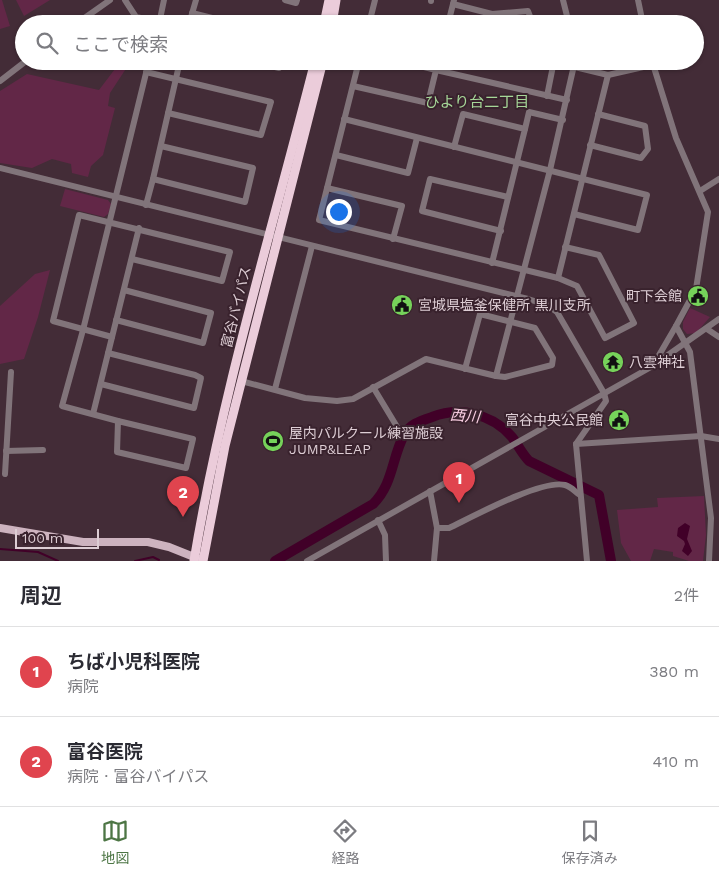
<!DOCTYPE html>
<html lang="ja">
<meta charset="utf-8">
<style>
:root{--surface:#fff;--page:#f7f7f7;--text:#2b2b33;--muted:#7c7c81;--line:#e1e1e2;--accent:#4d7645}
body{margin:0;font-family:"Work Sans","Noto Sans JP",sans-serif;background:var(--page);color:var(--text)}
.scale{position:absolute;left:15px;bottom:12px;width:84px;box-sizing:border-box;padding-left:5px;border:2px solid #ddcdd4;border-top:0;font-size:14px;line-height:18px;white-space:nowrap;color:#ddcdd4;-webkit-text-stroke:4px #39222d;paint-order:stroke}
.you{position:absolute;left:338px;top:211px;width:18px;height:18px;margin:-12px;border:4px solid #fff;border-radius:50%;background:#1a73e8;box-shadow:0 0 0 8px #1a73e833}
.badge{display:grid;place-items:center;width:32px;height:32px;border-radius:50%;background:var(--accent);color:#fff;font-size:16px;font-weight:700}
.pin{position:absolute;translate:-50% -41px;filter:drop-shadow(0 1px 2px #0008)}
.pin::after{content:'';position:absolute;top:26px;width:18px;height:15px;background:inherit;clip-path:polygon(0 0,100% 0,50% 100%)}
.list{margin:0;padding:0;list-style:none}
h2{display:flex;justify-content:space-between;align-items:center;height:65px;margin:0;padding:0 20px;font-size:21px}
h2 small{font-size:16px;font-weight:400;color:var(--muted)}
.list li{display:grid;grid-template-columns:32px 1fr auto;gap:15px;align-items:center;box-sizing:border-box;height:90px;padding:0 20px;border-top:1px solid var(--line)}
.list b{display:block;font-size:19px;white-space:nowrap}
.list p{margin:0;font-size:16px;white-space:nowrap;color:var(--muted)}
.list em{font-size:16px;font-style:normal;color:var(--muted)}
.icon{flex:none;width:28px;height:28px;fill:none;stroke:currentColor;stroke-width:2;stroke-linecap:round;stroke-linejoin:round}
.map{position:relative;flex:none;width:719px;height:561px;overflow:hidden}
.search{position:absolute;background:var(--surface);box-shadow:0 1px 4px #0004;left:15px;right:15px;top:15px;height:55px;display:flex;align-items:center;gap:12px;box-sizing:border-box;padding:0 18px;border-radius:28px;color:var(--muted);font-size:19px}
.sheet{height:245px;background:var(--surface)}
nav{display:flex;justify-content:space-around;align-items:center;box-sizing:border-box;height:70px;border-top:1px solid var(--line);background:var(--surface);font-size:14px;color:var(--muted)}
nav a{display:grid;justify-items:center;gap:2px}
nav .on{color:var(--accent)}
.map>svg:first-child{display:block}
.green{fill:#622747}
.water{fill:#410028}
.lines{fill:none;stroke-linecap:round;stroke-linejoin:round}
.stream{stroke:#410028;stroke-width:2}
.river{stroke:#410028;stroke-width:10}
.minor{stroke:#81747a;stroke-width:6}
.major{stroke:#cdb3bf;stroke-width:8}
.highway{stroke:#ebccda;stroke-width:9}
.labels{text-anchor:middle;stroke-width:4;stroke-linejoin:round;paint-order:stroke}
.poi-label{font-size:14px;fill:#ddcdd4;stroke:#39222d;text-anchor:start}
.street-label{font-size:14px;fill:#ddcdd4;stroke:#39222d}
.neighbourhood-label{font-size:15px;fill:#a6d798;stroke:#39222d}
.water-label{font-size:15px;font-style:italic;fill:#facfe3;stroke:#39222d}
</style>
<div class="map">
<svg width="719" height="561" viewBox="0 0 719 561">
<rect width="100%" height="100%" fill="#432c37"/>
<g class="green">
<polygon points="0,0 2,0 10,26 0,29"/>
<polygon points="16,0 50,0 24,16"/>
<polygon points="121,61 131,61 110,93 108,106 115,108 103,155 91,166 88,177 72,173 71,164 52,159 32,168 0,163 0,91 27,74 99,90"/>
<polygon points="65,189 108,200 111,204 108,214 104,217 60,206"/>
<polygon points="50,270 38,317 24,359 0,364 0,306 35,274"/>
<polygon points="690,308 710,317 696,333 687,334 683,329 683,322"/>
<polygon points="704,496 706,535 703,561 689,561 673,556 673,552 654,549 650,561 631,561 621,543 617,510 658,507 657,498"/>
</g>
<polygon class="water" points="685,523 690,526 687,539 692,551 688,556 682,551 685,544 684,541 677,536 678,528"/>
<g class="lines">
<g class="stream">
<polyline points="0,549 38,552 58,561"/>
<polyline points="135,561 153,557 159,560"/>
</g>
<path class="river" d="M275 561 373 504C393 485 392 457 404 435 410 424 420 421 432 417 460 406 492 414 512 437 518 445 522 454 529 461L599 495 611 561"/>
<g class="minor">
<polyline points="125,0 136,17 159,22"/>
<polyline points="285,0 296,3 297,0"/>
<polyline points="563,0 569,24"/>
<polyline points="638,0 643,24"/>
<polyline points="431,1 431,0"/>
<polyline points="453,4 492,14 528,11 533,24"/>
<polyline points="192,13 236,24"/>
<polyline points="370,19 390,24"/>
<polyline points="76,24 110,0"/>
<polyline points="159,24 164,0"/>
<polyline points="189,24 196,0"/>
<polyline points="369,24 375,0"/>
<polyline points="448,24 454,0"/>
<polyline points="251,61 279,68 280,61"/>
<polyline points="359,61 319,220 558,278 577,286 605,338 634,323 599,255 565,247"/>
<polyline points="652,61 676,138 708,212 696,289 676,326 690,352 711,518 709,561"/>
<polyline points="575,67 608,75 652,65"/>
<polyline points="436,70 567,100"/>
<polyline points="146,72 271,102 261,135 168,113"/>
<polyline points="0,81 26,61"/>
<polyline points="353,86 428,103 436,70 400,61"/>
<polyline points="547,96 554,61"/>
<polyline points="344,119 647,195 638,230 574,214"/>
<polyline points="525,129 529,112 563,120"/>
<polyline points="590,145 641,158 648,149 645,126 598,114"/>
<polyline points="161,146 253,168 245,202 153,179 180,61"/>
<polyline points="454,147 463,114 525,129 492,263"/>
<polyline points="336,155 408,173 417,138"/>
<polyline points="0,168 528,299 547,305 557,312 604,393 606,401 576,444 587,561"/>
<polyline points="327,188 402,206 393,239"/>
<polyline points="700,191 719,179"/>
<polyline points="146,205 153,179"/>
<polyline points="501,231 422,211 430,179 508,197"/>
<polyline points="558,278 608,75"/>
<polyline points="116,320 203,343 211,313 124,290"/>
<polyline points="707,329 719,337"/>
<polyline points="112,337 53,321 79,215 230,252 222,281 132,259"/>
<polyline points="655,362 676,326"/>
<polyline points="465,369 480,314 535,328 553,358 552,365 505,377 496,376"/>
<polyline points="241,381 305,398 337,401 353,399 426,359 496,376 550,170 575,61"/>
<polyline points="101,384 194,408 201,378 195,375 108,353"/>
<polyline points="373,387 399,430"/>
<polyline points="275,389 312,246"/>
<polyline points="93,414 139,228"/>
<polyline points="118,421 62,406 83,330 149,61"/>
<polygon points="118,421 193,439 186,468 117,452"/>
<polyline points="576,444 701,436 719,439"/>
<polyline points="6,451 43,450"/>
<polyline points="5,474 11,372"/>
<polyline points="430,491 437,528 434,561"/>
<polyline points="378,520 385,535 386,561"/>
<path d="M437 528H449C472 517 542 479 565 485 572 487 575 492 580 495"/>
<polyline points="307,561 651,367 719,319"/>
</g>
<polyline class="major" points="0,528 83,542 148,542 169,547 199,559"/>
<g class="highway">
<polyline points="324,24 329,0"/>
<polyline points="332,24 336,0"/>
<path d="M194 561C222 392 273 227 315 61"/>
<polyline points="203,561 225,446 323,61"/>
</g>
</g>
<defs>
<g id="civic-disc" transform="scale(1.125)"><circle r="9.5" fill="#76d25a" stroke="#39222d"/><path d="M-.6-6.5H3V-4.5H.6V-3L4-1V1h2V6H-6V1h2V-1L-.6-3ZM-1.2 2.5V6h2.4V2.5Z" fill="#111"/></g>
<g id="temple-disc" transform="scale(1.125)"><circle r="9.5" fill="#76d25a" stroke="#39222d"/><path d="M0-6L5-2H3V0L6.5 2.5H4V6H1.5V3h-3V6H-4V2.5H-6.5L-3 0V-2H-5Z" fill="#111"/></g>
<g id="stadium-disc" transform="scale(1.125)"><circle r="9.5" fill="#76d25a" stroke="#39222d"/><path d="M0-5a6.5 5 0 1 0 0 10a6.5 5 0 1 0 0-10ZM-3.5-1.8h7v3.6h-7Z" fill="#111"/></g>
</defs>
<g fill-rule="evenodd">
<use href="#civic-disc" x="698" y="296"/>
<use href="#civic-disc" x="402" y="305"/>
<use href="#temple-disc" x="613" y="362"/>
<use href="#civic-disc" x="619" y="420"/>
<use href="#stadium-disc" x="273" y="441"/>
</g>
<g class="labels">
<g class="poi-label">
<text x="682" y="301" text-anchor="end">町下会館</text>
<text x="418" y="310">宮城県塩釜保健所 黒川支所</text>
<text x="629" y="367">八雲神社</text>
<text x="603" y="425" text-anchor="end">富谷中央公民館</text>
<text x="289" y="438">屋内パルクール練習施設<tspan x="289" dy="16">JUMP&amp;LEAP</tspan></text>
</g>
<g class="street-label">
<text transform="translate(236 307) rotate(-76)" y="5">富谷バイパス</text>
</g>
<g class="neighbourhood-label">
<text x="477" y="107">ひより台二丁目</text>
</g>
<g class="water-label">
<text transform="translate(465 416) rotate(5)" y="5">西川</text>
</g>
</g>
</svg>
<div class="scale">100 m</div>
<div class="you"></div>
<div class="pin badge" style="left:459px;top:503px;background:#e0444e">1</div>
<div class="pin badge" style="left:183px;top:517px;background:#e0444e">2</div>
<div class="search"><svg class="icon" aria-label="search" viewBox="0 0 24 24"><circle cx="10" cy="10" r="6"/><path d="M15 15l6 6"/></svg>ここで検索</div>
</div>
<section class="sheet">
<h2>周辺<small>2件</small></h2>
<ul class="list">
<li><span class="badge" style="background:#e0444e">1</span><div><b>ちば小児科医院</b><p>病院</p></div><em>380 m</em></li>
<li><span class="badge" style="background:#e0444e">2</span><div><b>富谷医院</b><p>病院 · 富谷バイパス</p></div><em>410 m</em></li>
</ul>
</section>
<nav>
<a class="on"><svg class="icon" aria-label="map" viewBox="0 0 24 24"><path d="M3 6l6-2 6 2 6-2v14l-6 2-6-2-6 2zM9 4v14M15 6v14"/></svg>地図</a>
<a><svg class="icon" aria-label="directions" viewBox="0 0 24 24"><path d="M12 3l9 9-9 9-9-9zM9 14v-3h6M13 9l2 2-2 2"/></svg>経路</a>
<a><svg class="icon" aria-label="saved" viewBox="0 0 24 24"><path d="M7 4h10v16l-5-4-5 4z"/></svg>保存済み</a>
</nav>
